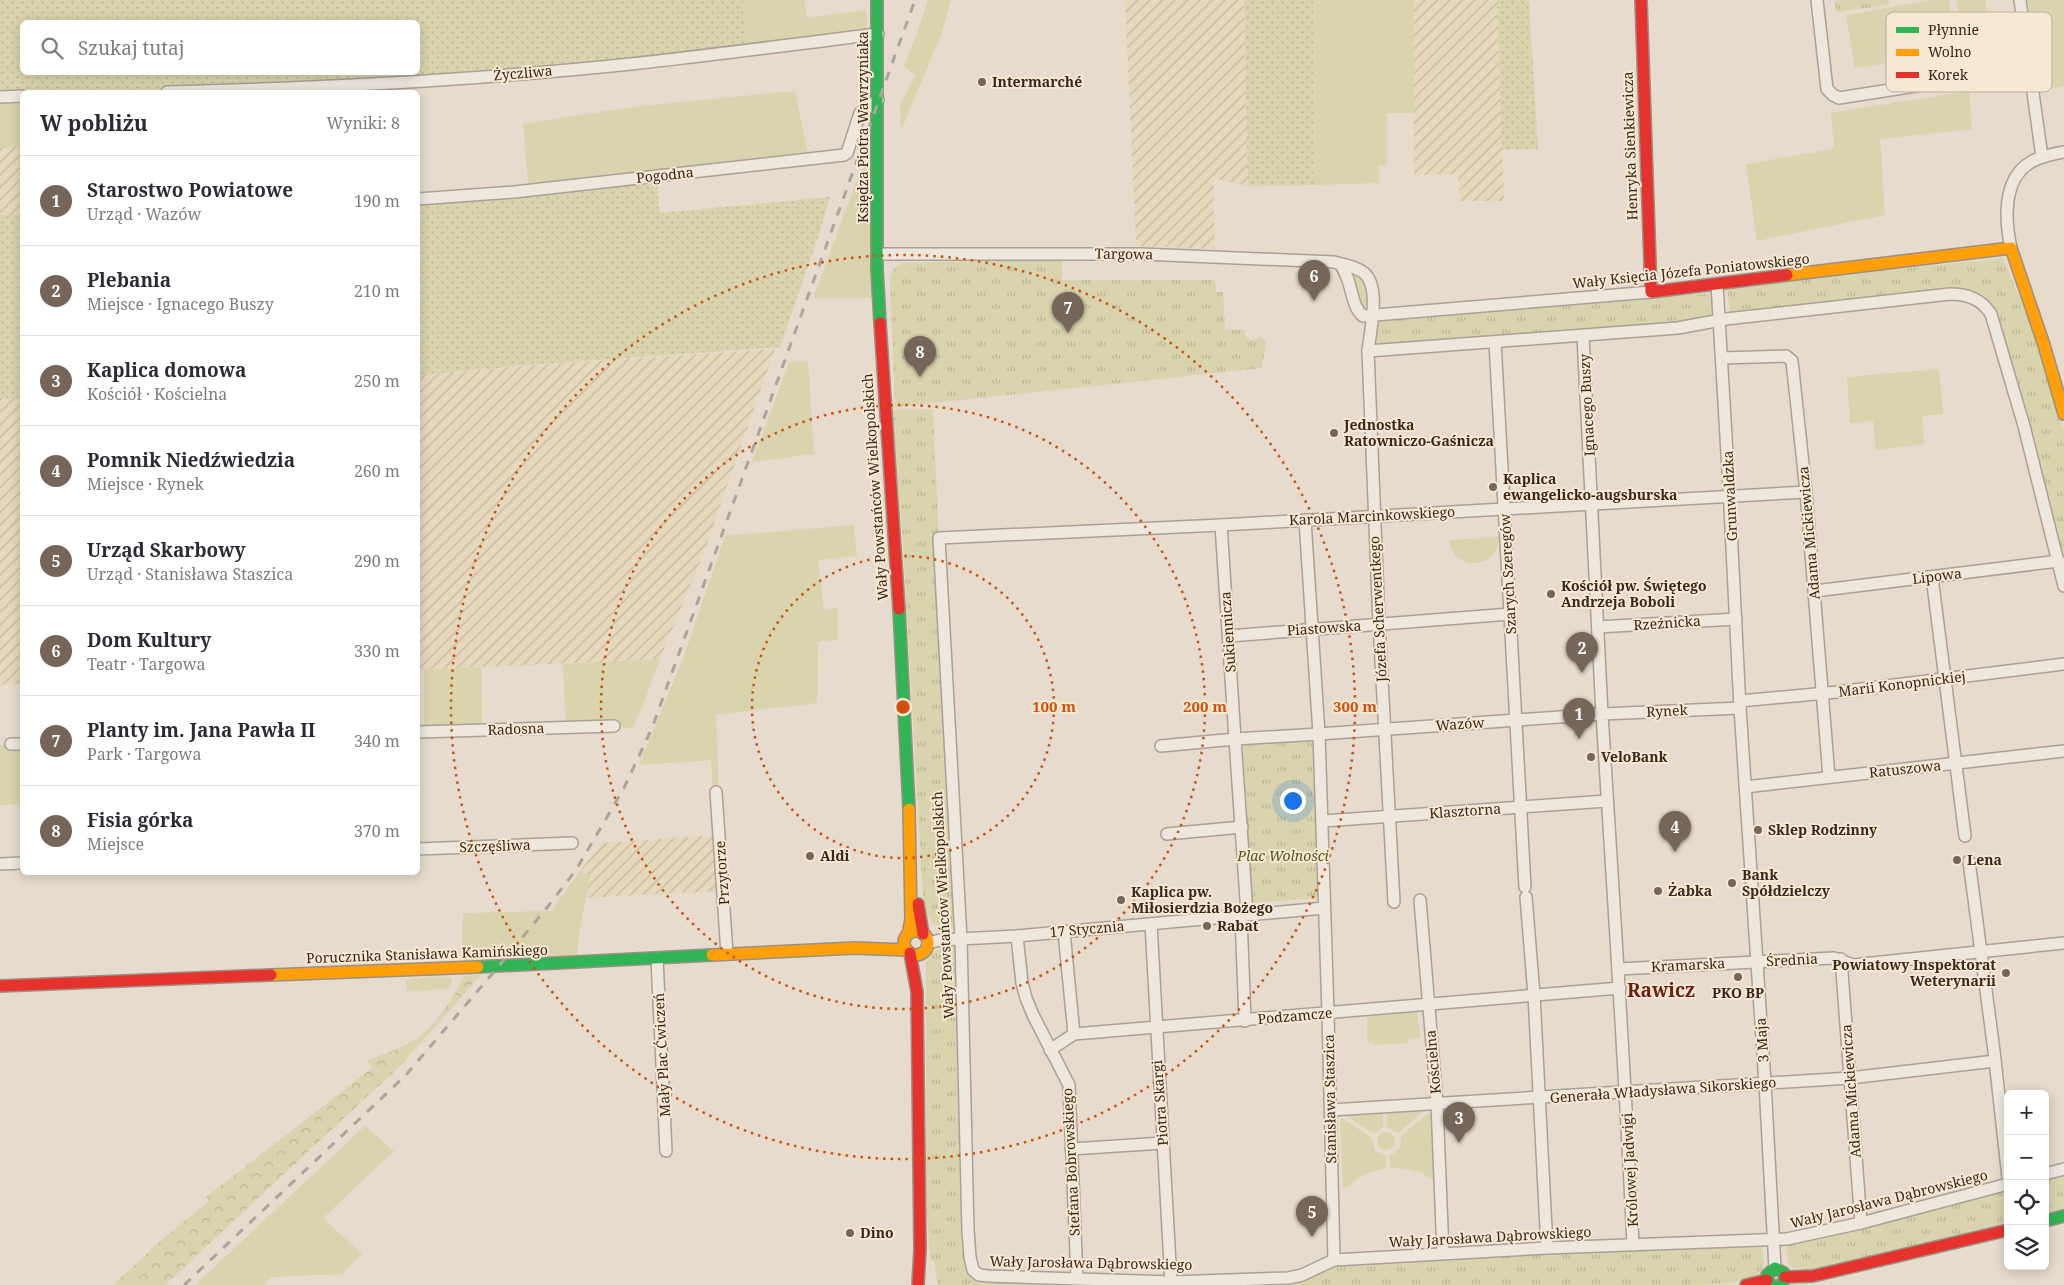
<!DOCTYPE html>
<html lang="pl">
<meta charset="utf-8">
<style>
:root{--surface:#fff;--page:#f2f2f3;--text:#2b2b33;--muted:#7c7c81;--line:#e1e1e2;--accent:#76665a}
body{margin:0;font-family:"Noto Serif",serif;background:var(--page);color:var(--text)}
.controls{position:absolute;right:15px;bottom:15px;display:grid;overflow:hidden;border-radius:8px;box-shadow:0 2px 12px #0003}
.controls button{width:45px;height:45px;display:grid;place-items:center;padding:0;border:0;border-bottom:1px solid var(--line);background:var(--surface);color:var(--text);font:25px sans-serif}
.you{position:absolute;left:1292px;top:800px;width:18px;height:18px;margin:-12px;border:4px solid #fff;border-radius:50%;background:#1a73e8;box-shadow:0 0 0 8px #1a73e833}
.badge{display:grid;place-items:center;width:32px;height:32px;border-radius:50%;background:var(--accent);color:#fff;font-size:16px;font-weight:700}
.pin{position:absolute;translate:-50% -41px;filter:drop-shadow(0 1px 2px #0008)}
.pin::after{content:'';position:absolute;top:26px;width:18px;height:15px;background:inherit;clip-path:polygon(0 0,100% 0,50% 100%)}
.list{margin:0;padding:0;list-style:none}
h2{display:flex;justify-content:space-between;align-items:center;height:65px;margin:0;padding:0 20px;font-size:21px}
h2 small{font-size:16px;font-weight:400;color:var(--muted)}
.list li{display:grid;grid-template-columns:32px 1fr auto;gap:15px;align-items:center;box-sizing:border-box;height:90px;padding:0 20px;border-top:1px solid var(--line)}
.list b{display:block;font-size:19px;white-space:nowrap}
.list p{margin:0;font-size:16px;white-space:nowrap;color:var(--muted)}
.list em{font-size:16px;font-style:normal;color:var(--muted)}
.icon{flex:none;width:28px;height:28px;fill:none;stroke:currentColor;stroke-width:2;stroke-linecap:round;stroke-linejoin:round}
.map{position:relative;flex:none;width:2064px;height:1285px;overflow:hidden}
.search{position:absolute;background:var(--surface);box-shadow:0 2px 12px #0003;left:20px;top:20px;width:400px;height:55px;display:flex;align-items:center;gap:12px;box-sizing:border-box;padding:0 18px;border-radius:8px;color:var(--muted);font-size:19px}
.panel{position:absolute;background:var(--surface);box-shadow:0 2px 12px #0003;left:20px;top:90px;width:400px;height:785px;border-radius:8px}
.map>svg:first-child{display:block}
.farmland{fill:url(#farmland-furrows)}
.grass{fill:#d9d4ad}
.forest{fill:url(#forest-crowns)}
.park{fill:url(#park-tufts)}
.garden{fill:url(#garden-dots);fill-rule:evenodd}
.lines{fill:none;stroke-linecap:round;stroke-linejoin:round}
.street-casing{stroke:#aba095;stroke-width:14}
.fast-casing{stroke:#9a9085;stroke-width:14}
.slow-casing{stroke:#9a9085;stroke-width:14}
.jam-casing{stroke:#9a9085;stroke-width:14}
.street{stroke:#ede7de;stroke-width:11}
.fast{stroke:#30b455;stroke-width:11}
.slow{stroke:#ff9f0a;stroke-width:11}
.jam{stroke:#e5322d;stroke-width:11}
.rail{stroke:#aca59d;stroke-width:3;stroke-dasharray:9 9;stroke-linecap:butt}
.ring{fill:none;stroke:#ce520e;stroke-width:2.5;stroke-dasharray:2.5 5}
.poi-dot{fill:#76665a;stroke:#f7e8d1;stroke-width:2}
.labels{text-anchor:middle;stroke-width:4;stroke-linejoin:round;paint-order:stroke}
.street-label{font-size:14px;fill:#39271c;stroke:#f7e8d1}
.poi-label{font-size:14px;font-weight:bold;fill:#39271c;stroke:#f7e8d1;text-anchor:start}
.park-label{font-size:14px;font-style:italic;fill:#505722;stroke:#f7e8d1}
.district-label{font-size:19px;font-weight:bold;fill:#682119;stroke:#f7e8d1}
.key{fill:#f7e8d1;stroke:#beae9b;stroke-width:1}
.key-label{font-size:14px;fill:#39271c}
.centre{fill:#ce520e;stroke:#f7e8d1;stroke-width:2.5}
.ring-label{font-size:15px;text-anchor:middle;font-weight:bold;fill:#ce520e;stroke:#f7e8d1;stroke-width:4;stroke-linejoin:round;paint-order:stroke}
</style>
<div class="map">
<svg width="2064" height="1285" viewBox="0 0 2064 1285">
<defs>
<pattern id="farmland-furrows" width="10" height="10" patternUnits="userSpaceOnUse" patternTransform="scale(1.25)"><rect width="10" height="10" fill="#e6d8bb"/><path d="M-1 1l2-2M0 10L10 0M9 11l2-2" fill="none" stroke="#c6b9a0"/></pattern>
<pattern id="forest-crowns" width="20" height="18" patternUnits="userSpaceOnUse" patternTransform="scale(1.25)"><rect width="20" height="18" fill="#d9d4ad"/><path d="M2 6a3 3 0 1 1 6 0M12 15a3 3 0 1 1 6 0" fill="none" stroke="#bbb694"/></pattern>
<pattern id="park-tufts" width="24" height="20" patternUnits="userSpaceOnUse" patternTransform="scale(1.25)"><rect width="24" height="20" fill="#d9d4ad"/><path d="M3 7l-1-3M5 7V3M7 7l1-3M15 17l-1-3M17 17v-4M19 17l1-3" fill="none" stroke="#bbb694"/></pattern>
<pattern id="garden-dots" width="8" height="8" patternUnits="userSpaceOnUse" patternTransform="scale(1.25)"><rect width="8" height="8" fill="#d9d4ad"/><path d="M2 2h.1M6 6h.1" fill="none" stroke="#bbb694" stroke-width="1.8" stroke-linecap="round"/></pattern>
</defs>
<rect width="100%" height="100%" fill="#e6dbcc"/>
<g class="farmland">
<polygon points="1125,0 1244,0 1248,186 1213,178 1215,249 1136,246"/>
<polygon points="1413,0 1497,0 1504,201 1460,201 1458,174 1414,175"/>
<rect x="0" y="147" width="22" height="68"/>
<polygon points="775,349 705,550 660,659 418,670 418,375 537,365"/>
<polygon points="0,398 22,398 22,684 0,685"/>
<polygon points="715,835 718,891 585,898 590,876 580,871 601,843"/>
</g>
<g class="grass">
<polygon points="742,0 804,0 807,18 866,10 868,35 748,50"/>
<polygon points="928,0 951,0 939,42 935,48 901,131 900,106 915,75 904,66 916,37"/>
<polygon points="1313,0 1413,0 1414,113 1387,113 1387,165 1379,165 1379,183 1314,185"/>
<polygon points="1933,0 1949,0 1958,51 1855,68 1846,15"/>
<polygon points="1956,0 1985,0 1994,48 1966,53"/>
<polygon points="2028,0 2064,0 2064,86 2049,89 2044,65 2037,66"/>
<polygon points="795,91 809,159 529,190 523,124 633,107"/>
<polygon points="1969,91 1972,129 1880,139 1885,215 1757,241 1746,164 1834,149 1831,113"/>
<polygon points="22,96 22,147 0,147 0,97"/>
<polygon points="867,160 871,250 879,298 813,298 857,180"/>
<path d="M1353 272C1366 280 1366 294 1367 308H1362Z"/>
<polygon points="808,361 814,454 752,462 789,362"/>
<polygon points="1939,369 1943,414 1922,416 1924,444 1876,450 1873,421 1850,423 1847,377"/>
<polygon points="854,525 857,556 818,560 824,610 837,608 838,639 818,642 817,703 716,715 719,792 713,792 711,760 639,765 684,656 725,536"/>
<path d="M1499 537C1498 570 1454 573 1449 540Z"/>
<polygon points="660,659 643,705 632,729 614,726 566,728 563,664"/>
<polygon points="481,667 482,730 424,732 424,670"/>
<polygon points="22,744 22,804 0,805 0,745"/>
<polygon points="580,871 590,876 577,946 579,962 462,967 463,913 551,911"/>
<polygon points="451,977 452,982 447,989 407,991 406,979"/>
<polygon points="1417,1011 1420,1038 1408,1039 1408,1043 1373,1045 1373,1041 1367,1042 1367,1016"/>
<polygon points="1424,1111 1398,1133 1387,1127 1387,1114"/>
<path d="M1432 1111 1433 1113 1437 1186C1426 1170 1408 1168 1391 1168L1389 1156C1399 1152 1403 1145 1400 1136Z"/>
<polygon points="1383,1114 1383,1127 1374,1134 1346,1116"/>
<polygon points="1342,1118 1372,1138 1375,1151 1386,1156 1386,1168 1367,1173 1343,1189 1340,1122"/>
<polygon points="365,1126 394,1151 323,1218 362,1254 342,1274 272,1277 263,1285 195,1285"/>
<circle cx="1386" cy="1141" r="9"/>
</g>
<path class="forest" d="M481 975 400 1066 165 1285H113L159 1242 209 1201 206 1197 372 1068 367 1060C380 1055 395 1051 407 1044 432 1032 453 1000 464 976Z"/>
<g class="park">
<polygon points="1835,0 1888,0 1889,5 1836,12"/>
<path d="M2003 258 2040 347 2064 430V574L2027 424 1993 305C1980 290 1975 289 1956 288L1730 313 1727 287Z"/>
<path d="M1062 259V280H1215L1216 292H1223L1225 330H1245V335L1251 340 1257 339 1260 335 1266 343 1262 368 895 407 890 282C891 273 894 265 904 263Z"/>
<path d="M1710 293C1713 302 1716 310 1708 317L1659 326 1385 347 1377 344 1375 339 1377 323 1384 319Z"/>
<path d="M933 409 956 927C943 928 933 928 928 915H924L903 546 892 410Z"/>
<polygon points="1310,740 1313,746 1321,898 1250,903 1243,746 1245,744"/>
<path d="M958 946 970 1273 1287 1282 1333 1265 1762 1244C1762 1251 1765 1262 1763 1268 1755 1285 1708 1284 1691 1285H938L934 1261H930L926 1195V963C933 948 942 947 958 946Z"/>
<polygon points="2064,1173 2064,1210 2045,1215 2045,1178"/>
<polygon points="2008,1188 2008,1224 1803,1272 1802,1268 1794,1268 1788,1264 1786,1242"/>
</g>
<g class="garden">
<path d="M0 0H742L748 50 258 92H22L0 100ZM22 22H418V72H22Z"/>
<polygon points="1244,0 1313,0 1314,185 1248,186"/>
<polygon points="1497,0 1529,0 1538,149 1502,150"/>
<polygon points="656,176 660,213 830,197 820,231 780,347 528,365 418,375 418,196"/>
<rect x="0" y="215" width="22" height="183"/>
</g>
<g class="lines">
<g class="street-casing">
<g id="street">
<polyline points="1817,0 1827,89 1833,95 1839,98 2030,68"/>
<polyline points="2020,0 2042,157"/>
<path d="M167 92C321 88 477 80 631 64 713 55 796 44 878 34"/>
<polyline points="0,97 22,96"/>
<polyline points="418,199 514,192 844,155 847,153 860,113 878,100"/>
<path d="M2011 248C2005 221 2002 179 2031 162 2040 157 2053 154 2064 152"/>
<path d="M878 254H1142L1334 262C1345 265 1355 266 1364 273 1381 287 1370 332 1368 351L1379 624 1394 902"/>
<path d="M1340 264C1353 280 1350 306 1363 316L1651 292"/>
<polyline points="1717,284 1729,488 1740,708 1765,1083 1775,1268"/>
<polyline points="1495,342 1525,887"/>
<path d="M1368 351 1678 328 1726 319 1950 294C1968 294 1981 299 1991 314L2024 426 2064 586"/>
<polyline points="1722,358 1786,356 1792,361 1806,492 1829,777"/>
<polyline points="1806,492 1221,525 939,538 961,939 968,1230 970,1257 973,1270 979,1275 988,1276 1171,1282 1288,1278 1302,1275 1334,1260 1547,1248 1787,1239 1861,1223 2008,1184"/>
<polyline points="1305,520 1319,734 1602,714 1583,336"/>
<polyline points="1932,577 1965,836"/>
<polyline points="1815,591 2059,561"/>
<polyline points="1598,627 1736,619"/>
<polyline points="1229,636 1510,614"/>
<polyline points="1740,701 1837,692 2064,664"/>
<polyline points="418,732 614,726"/>
<polyline points="11,744 22,744"/>
<polyline points="1161,746 1235,739 1221,525"/>
<polyline points="1745,787 2064,751"/>
<polyline points="716,792 727,954"/>
<polyline points="1323,821 1607,801"/>
<polyline points="1167,834 1242,827"/>
<polyline points="418,849 572,843"/>
<polyline points="1969,861 1994,1051 2008,1177"/>
<polyline points="0,864 22,863"/>
<polyline points="1526,897 1534,995 1547,1248"/>
<polyline points="1420,900 1437,1104 1443,1253"/>
<polyline points="1247,914 1235,739 1319,734 1328,1013 1334,1260"/>
<polyline points="1241,915 1245,1021"/>
<polyline points="1151,924 1171,1282"/>
<polyline points="1064,932 1074,1034 1620,988"/>
<polyline points="1017,936 1022,983 1026,998 1033,1015 1069,1085 1077,1278"/>
<polyline points="928,943 940,940 1017,936 1324,908"/>
<polyline points="657,958 666,1151"/>
<polyline points="1841,959 1861,1223"/>
<polyline points="1618,969 1834,958 1853,965 2064,943"/>
<polyline points="1050,1050 1074,1034"/>
<polyline points="1331,1110 1850,1078 1995,1061"/>
<polyline points="1071,1149 1163,1143"/>
<polyline points="2045,1174 2064,1169"/>
<path d="M1633 1245C1625 1068 1613 891 1602 714L1740 708"/>
</g>
</g>
<g class="fast-casing">
<g id="fast">
<polyline points="877,0 877,269 880,323"/>
<polyline points="899,609 909,809"/>
<polyline points="478,967 712,955"/>
<polyline points="2045,1221 2064,1216"/>
<polyline points="1771,1285 1768,1280 1767,1275 1775,1268 1784,1273 1785,1277 1782,1284"/>
</g>
</g>
<g class="slow-casing">
<g id="slow">
<polyline points="1787,275 2011,248 2044,345 2064,414"/>
<circle cx="916" cy="943" r="12"/>
<polyline points="908,934 911,920 909,809"/>
<polyline points="712,955 855,948 907,950"/>
<polyline points="271,975 478,967"/>
</g>
</g>
<g class="jam-casing">
<g id="jam">
<polyline points="1641,0 1651,292 1787,275"/>
<polyline points="880,323 899,609"/>
<polyline points="918,904 923,934"/>
<polyline points="910,953 917,992 920,1249 918,1285"/>
<polyline points="0,986 271,975"/>
<polyline points="1785,1277 1813,1276 2008,1230"/>
<polyline points="1746,1285 1767,1280"/>
</g>
</g>
<use href="#street" class="street"/>
<use href="#fast" class="fast"/>
<use href="#slow" class="slow"/>
<use href="#jam" class="jam"/>
<polyline class="rail" points="184,1285 405,1076 493,973 545,910 576,870 624,788 652,728 915,0"/>
</g>
<g class="ring">
<circle cx="903" cy="707" r="151"/>
<circle cx="903" cy="707" r="302"/>
<circle cx="903" cy="707" r="452"/>
</g>
<g class="poi-dot">
<circle cx="982" cy="82" r="5"/>
<circle cx="1334" cy="433" r="5"/>
<circle cx="1493" cy="487" r="5"/>
<circle cx="1551" cy="594" r="5"/>
<circle cx="1591" cy="757" r="5"/>
<circle cx="1758" cy="830" r="5"/>
<circle cx="810" cy="856" r="5"/>
<circle cx="1957" cy="860" r="5"/>
<circle cx="1732" cy="883" r="5"/>
<circle cx="1658" cy="891" r="5"/>
<circle cx="1121" cy="900" r="5"/>
<circle cx="1207" cy="926" r="5"/>
<circle cx="2006" cy="973" r="5"/>
<circle cx="1738" cy="977" r="5"/>
<circle cx="850" cy="1233" r="5"/>
</g>
<g class="labels">
<g class="street-label">
<text transform="translate(523 73) rotate(-5)" y="5">Życzliwa</text>
<text transform="translate(863 127) rotate(-90)" y="5">Księdza Piotra Wawrzyniaka</text>
<text transform="translate(1630 146) rotate(-92)" y="5">Henryka Sienkiewicza</text>
<text transform="translate(665 175) rotate(-6)" y="5">Pogodna</text>
<text transform="translate(1124 254) rotate(1)" y="5">Targowa</text>
<text transform="translate(1691 271) rotate(-6)" y="5">Wały Księcia Józefa Poniatowskiego</text>
<text transform="translate(1587 405) rotate(-93)" y="5">Ignacego Buszy</text>
<text transform="translate(875 487) rotate(-94)" y="5">Wały Powstańców Wielkopolskich</text>
<text transform="translate(1730 496) rotate(-93)" y="5">Grunwaldzka</text>
<text transform="translate(1372 516) rotate(-3)" y="5">Karola Marcinkowskiego</text>
<text transform="translate(1809 533) rotate(-95)" y="5">Adama Mickiewicza</text>
<text transform="translate(1508 574) rotate(-93)" y="5">Szarych Szeregów</text>
<text transform="translate(1937 576) rotate(-7)" y="5">Lipowa</text>
<text transform="translate(1378 609) rotate(-93)" y="5">Józefa Scherwentkego</text>
<text transform="translate(1667 623) rotate(-4)" y="5">Rzeźnicka</text>
<text transform="translate(1324 628) rotate(-4)" y="5">Piastowska</text>
<text transform="translate(1228 632) rotate(-94)" y="5">Sukiennicza</text>
<text transform="translate(1902 684) rotate(-7)" y="5">Marii Konopnickiej</text>
<text transform="translate(1667 711) rotate(-3)" y="5">Rynek</text>
<text transform="translate(1460 724) rotate(-4)" y="5">Wazów</text>
<text transform="translate(516 729) rotate(-2)" y="5">Radosna</text>
<text transform="translate(1905 769) rotate(-6)" y="5">Ratuszowa</text>
<text transform="translate(1465 811) rotate(-4)" y="5">Klasztorna</text>
<text transform="translate(495 846) rotate(-2)" y="5">Szczęśliwa</text>
<text transform="translate(722 873) rotate(-94)" y="5">Przytorze</text>
<text transform="translate(943 905) rotate(-93)" y="5">Wały Powstańców Wielkopolskich</text>
<text transform="translate(1087 929) rotate(-5)" y="5">17 Stycznia</text>
<text transform="translate(427 954) rotate(-2)" y="5">Porucznika Stanisława Kamińskiego</text>
<text transform="translate(1792 960) rotate(-3)" y="5">Średnia</text>
<text transform="translate(1688 965) rotate(-3)" y="5">Kramarska</text>
<text transform="translate(1295 1016) rotate(-5)" y="5">Podzamcze</text>
<text transform="translate(1762 1040) rotate(-94)" y="5">3 Maja</text>
<text transform="translate(662 1055) rotate(-93)" y="5">Mały Plac Ćwiczeń</text>
<text transform="translate(1433 1062) rotate(-95)" y="5">Kościelna</text>
<text transform="translate(1663 1090) rotate(-4)" y="5">Generała Władysława Sikorskiego</text>
<text transform="translate(1851 1091) rotate(-94)" y="5">Adama Mickiewicza</text>
<text transform="translate(1330 1099) rotate(-91)" y="5">Stanisława Staszica</text>
<text transform="translate(1160 1103) rotate(-94)" y="5">Piotra Skargi</text>
<text transform="translate(1071 1162) rotate(-93)" y="5">Stefana Bobrowskiego</text>
<text transform="translate(1630 1170) rotate(-93)" y="5">Królowej Jadwigi</text>
<text transform="translate(1889 1199) rotate(-14)" y="5">Wały Jarosława Dąbrowskiego</text>
<text transform="translate(1490 1237) rotate(-3)" y="5">Wały Jarosława Dąbrowskiego</text>
<text transform="translate(1091 1263) rotate(1)" y="5">Wały Jarosława Dąbrowskiego</text>
</g>
<g class="poi-label">
<text x="992" y="87">Intermarché</text>
<text x="1344" y="430">Jednostka<tspan x="1344" dy="16">Ratowniczo-Gaśnicza</tspan></text>
<text x="1503" y="484">Kaplica<tspan x="1503" dy="16">ewangelicko-augsburska</tspan></text>
<text x="1561" y="591">Kościół pw. Świętego<tspan x="1561" dy="16">Andrzeja Boboli</tspan></text>
<text x="1601" y="762">VeloBank</text>
<text x="1768" y="835">Sklep Rodzinny</text>
<text x="820" y="861">Aldi</text>
<text x="1967" y="865">Lena</text>
<text x="1742" y="880">Bank<tspan x="1742" dy="16">Spółdzielczy</tspan></text>
<text x="1668" y="896">Żabka</text>
<text x="1131" y="897">Kaplica pw.<tspan x="1131" dy="16">Miłosierdzia Bożego</tspan></text>
<text x="1217" y="931">Rabat</text>
<text x="1996" y="970" text-anchor="end">Powiatowy Inspektorat<tspan x="1996" dy="16">Weterynarii</tspan></text>
<text x="1738" y="998" text-anchor="middle">PKO BP</text>
<text x="860" y="1238">Dino</text>
</g>
<g class="park-label">
<text x="1283" y="861">Plac Wolności</text>
</g>
<g class="district-label">
<text x="1661" y="997">Rawicz</text>
</g>
</g>
<rect x="1886" y="12" width="166" height="80" rx="8" class="key"/>
<rect x="1896" y="27" width="23" height="6" fill="#30b455"/>
<rect x="1896" y="49" width="23" height="7" fill="#ff9f0a"/>
<rect x="1896" y="72" width="23" height="6" fill="#e5322d"/>
<g class="key-label">
<text x="1928" y="35">Płynnie</text>
<text x="1928" y="57">Wolno</text>
<text x="1928" y="80">Korek</text>
</g>
<circle cx="903" cy="707" r="8" class="centre"/>
<g class="ring-label">
<text x="1054" y="712">100 m</text>
<text x="1205" y="712">200 m</text>
<text x="1355" y="712">300 m</text>
</g>
</svg>
<div class="controls">
<button>+</button>
<button>−</button>
<button><svg class="icon" aria-label="locate" viewBox="0 0 24 24"><circle cx="12" cy="12" r="6"/><path d="M12 2v4M12 18v4M2 12h4M18 12h4"/></svg></button>
<button><svg class="icon" aria-label="layers" viewBox="0 0 24 24"><path d="M12 4l9 5-9 5-9-5zM3 14l9 5 9-5"/></svg></button>
</div>
<div class="you"></div>
<div class="pin badge" style="left:1579px;top:739px">1</div>
<div class="pin badge" style="left:1582px;top:673px">2</div>
<div class="pin badge" style="left:1459px;top:1143px">3</div>
<div class="pin badge" style="left:1675px;top:852px">4</div>
<div class="pin badge" style="left:1312px;top:1237px">5</div>
<div class="pin badge" style="left:1314px;top:301px">6</div>
<div class="pin badge" style="left:1068px;top:333px">7</div>
<div class="pin badge" style="left:920px;top:377px">8</div>
<div class="search"><svg class="icon" aria-label="search" viewBox="0 0 24 24"><circle cx="10" cy="10" r="6"/><path d="M15 15l6 6"/></svg>Szukaj tutaj</div>
<section class="panel">
<h2>W pobliżu<small>Wyniki: 8</small></h2>
<ul class="list">
<li><span class="badge">1</span><div><b>Starostwo Powiatowe</b><p>Urząd · Wazów</p></div><em>190 m</em></li>
<li><span class="badge">2</span><div><b>Plebania</b><p>Miejsce · Ignacego Buszy</p></div><em>210 m</em></li>
<li><span class="badge">3</span><div><b>Kaplica domowa</b><p>Kościół · Kościelna</p></div><em>250 m</em></li>
<li><span class="badge">4</span><div><b>Pomnik Niedźwiedzia</b><p>Miejsce · Rynek</p></div><em>260 m</em></li>
<li><span class="badge">5</span><div><b>Urząd Skarbowy</b><p>Urząd · Stanisława Staszica</p></div><em>290 m</em></li>
<li><span class="badge">6</span><div><b>Dom Kultury</b><p>Teatr · Targowa</p></div><em>330 m</em></li>
<li><span class="badge">7</span><div><b>Planty im. Jana Pawła II</b><p>Park · Targowa</p></div><em>340 m</em></li>
<li><span class="badge">8</span><div><b>Fisia górka</b><p>Miejsce</p></div><em>370 m</em></li>
</ul>
</section>
</div>
